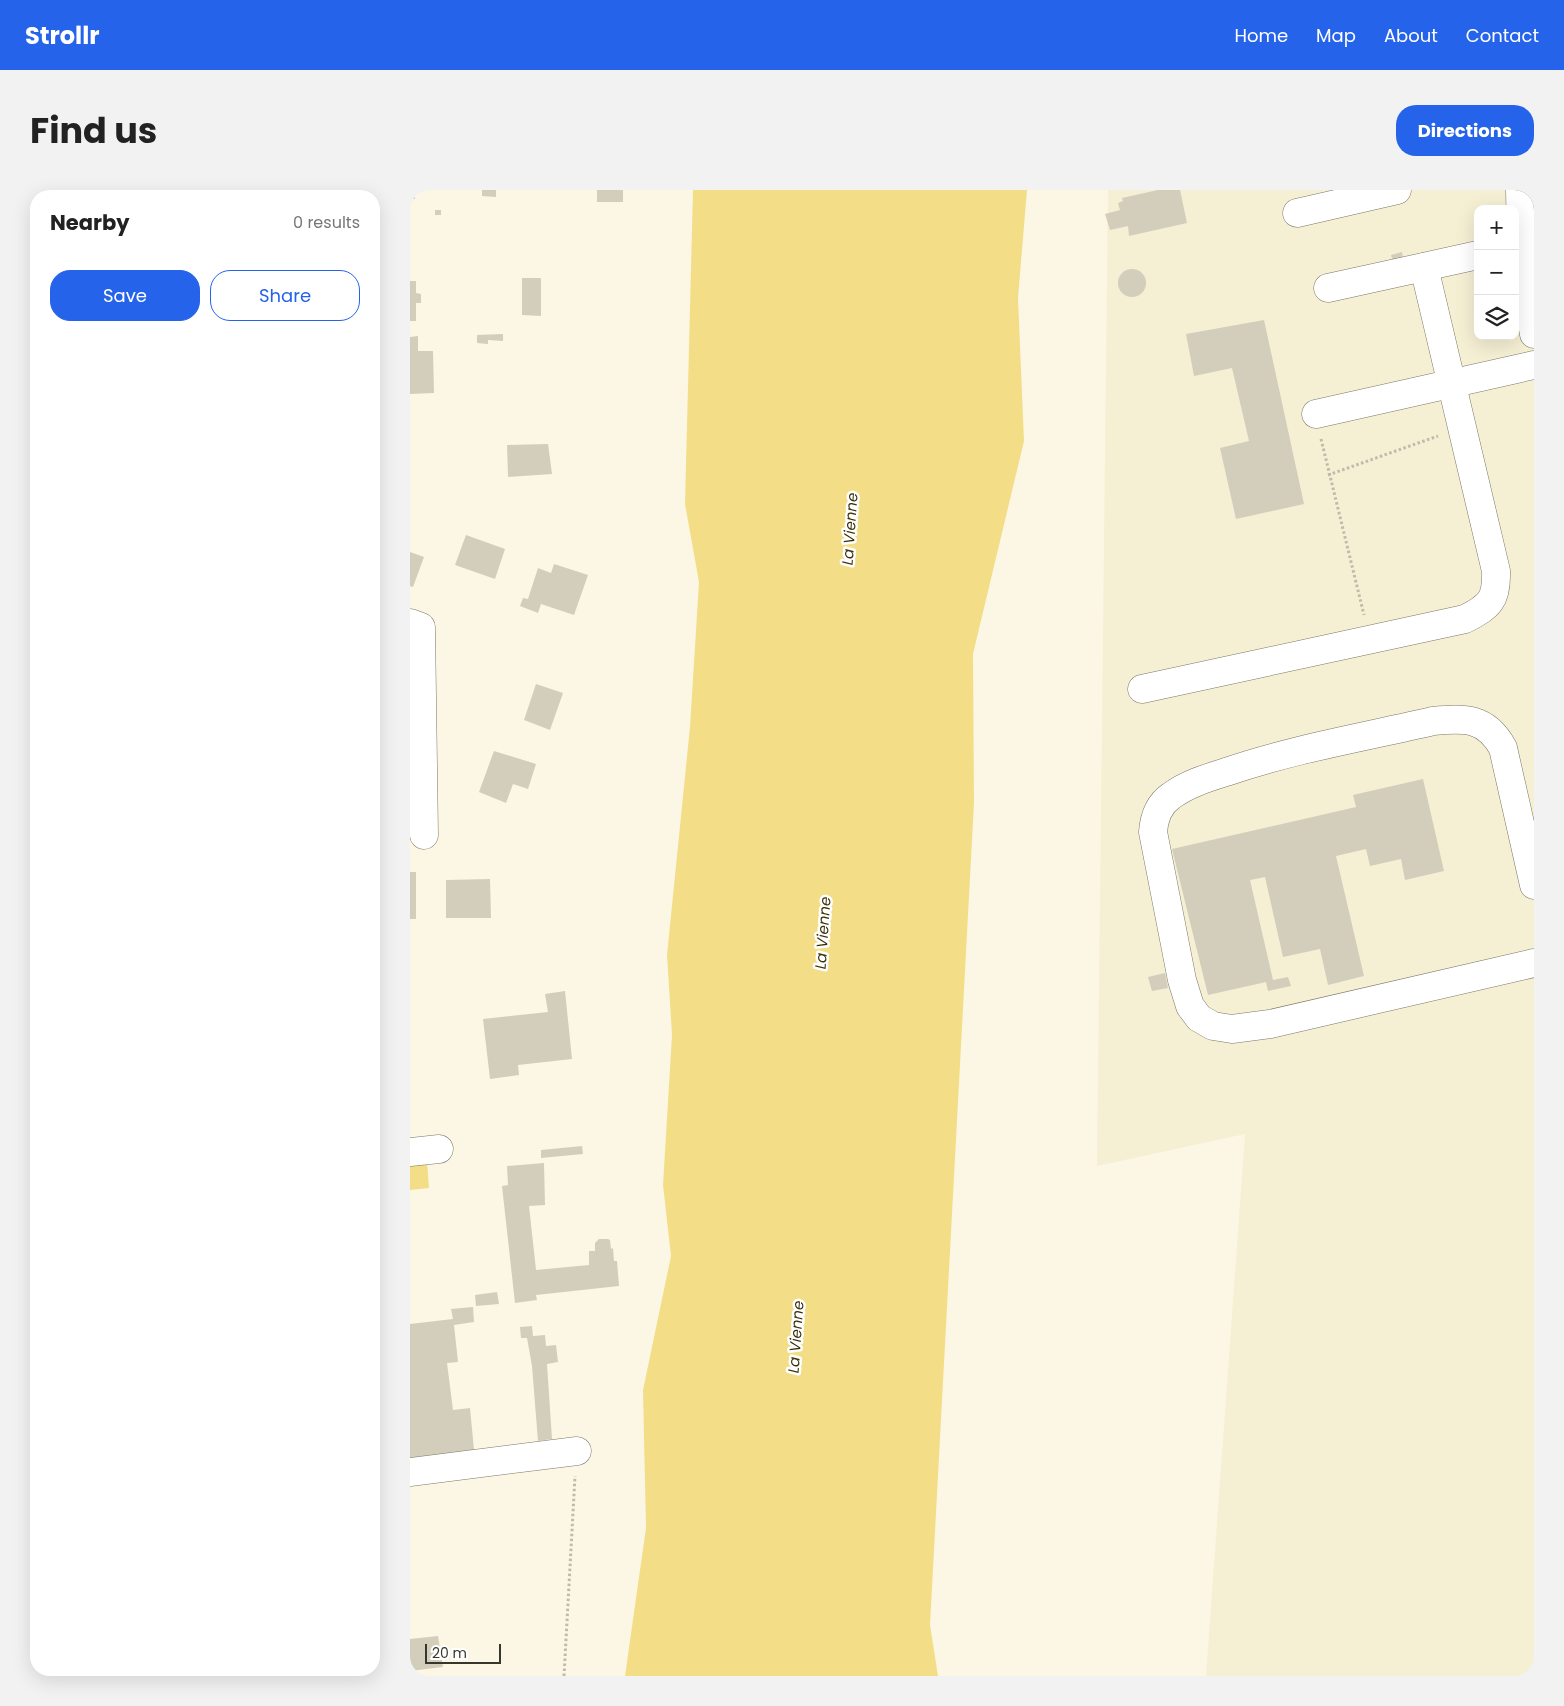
<!DOCTYPE html>
<meta charset="utf-8">
<style>
:root{--surface:#fff;--page:#f2f2f2;--text:#222;--muted:#767676;--line:#e0e0e0;--accent:#2563eb}
body{margin:0;font-family:Poppins,sans-serif;background:var(--page);color:var(--text)}
.controls{position:absolute;right:15px;top:15px;display:grid;overflow:hidden;border-radius:10px;box-shadow:0 5px 20px #0002}
.controls button{width:45px;height:45px;display:grid;place-items:center;padding:0;border:0;border-bottom:1px solid var(--line);background:var(--surface);color:var(--text);font:25px sans-serif}
.scale{position:absolute;left:15px;bottom:12px;width:76px;box-sizing:border-box;padding-left:5px;border:2px solid #37362e;border-top:0;font-size:14px;line-height:18px;white-space:nowrap;color:#37362e;-webkit-text-stroke:4px #fff;paint-order:stroke}
.list{margin:0;padding:0;list-style:none}
h2{display:flex;justify-content:space-between;align-items:center;height:65px;margin:0;padding:0 20px;font-size:21px}
h2 small{font-size:16px;font-weight:400;color:var(--muted)}
.actions{display:flex;gap:10px;padding:15px 20px}
.actions a{flex:1;padding:11px 0;border:1px solid var(--accent);border-radius:20px;text-align:center;font-size:18px;color:var(--accent)}
.actions .main{background:var(--accent);color:#fff}
.icon{flex:none;width:28px;height:28px;fill:none;stroke:currentColor;stroke-width:2;stroke-linecap:round;stroke-linejoin:round}
.map{position:relative;flex:none;width:1124px;height:1486px;overflow:hidden;border-radius:20px}
header{display:flex;align-items:center;gap:30px;box-sizing:border-box;height:70px;padding:0 25px;background:var(--accent);color:#fff}
header strong{font-size:24px}
nav{display:flex;gap:28px;margin-inline-start:auto;font-size:18px}
.intro{display:flex;align-items:center;justify-content:space-between;box-sizing:border-box;height:120px;padding:0 30px}
h1{margin:0;font-size:35px}
.button{padding:12px 22px;border-radius:20px;background:var(--accent);color:#fff;font-size:18px;font-weight:700}
main{display:flex;gap:30px;padding:0 30px}
aside{flex:1;background:var(--surface);border-radius:20px;box-shadow:0 5px 20px #0002}
.map>svg:first-child{display:block}
.built{fill:#f5efd4;fill-rule:evenodd}
.water{fill:#f3de87}
.building{fill:#d2cebb}
.lines{fill:none;stroke-linecap:round;stroke-linejoin:round}
.minor-casing{stroke:#7b7766;stroke-width:29}
.path{stroke:#bfbbab;stroke-width:3;stroke-dasharray:2.5 2.5;stroke-linecap:butt}
.minor{stroke:#fff;stroke-width:28}
.labels{text-anchor:middle;stroke-width:5;stroke-linejoin:round;paint-order:stroke}
.water-label{font-size:15px;font-style:italic;fill:#39310a;stroke:#fff}
</style>
<header>
<strong>Strollr</strong>
<nav><a>Home</a><a>Map</a><a>About</a><a>Contact</a></nav>
</header>
<div class="intro"><h1>Find us</h1><a class="button">Directions</a></div>
<main>
<aside>
<h2>Nearby<small>0 results</small></h2>
<ul class="list">
</ul>
<div class="actions"><a class="main">Save</a><a>Share</a></div>
</aside>
<div class="map">
<svg width="1124" height="1486" viewBox="0 0 1124 1486">
<rect width="100%" height="100%" fill="#fcf7e4"/>
<path class="built" d="M698 0H1124V1486H796L835 944 687 976ZM1068 19H1105V146H1068Z"/>
<g class="water">
<polygon points="283,0 617,0 608,108 614,251 563,464 564,613 520,1435 528,1486 215,1486 236,1338 233,1200 261,1066 253,995 262,845 257,765 280,537 289,392 275,314"/>
<polygon points="17,971 19,998 0,1000 0,972"/>
</g>
<g class="building">
<rect x="0" y="0" width="5" height="9"/>
<polygon points="72,0 86,0 86,7 72,6"/>
<rect x="187" y="0" width="26" height="12"/>
<polygon points="748,0 770,0 777,33 719,46 718,36 700,40 695,24 710,20 708,13 713,11 712,8"/>
<rect x="25" y="20" width="6" height="5"/>
<polygon points="992,62 994,74 984,76 981,65"/>
<circle cx="722" cy="93" r="14"/>
<polygon points="112,88 131,88 131,126 112,125"/>
<polygon points="0,91 6,91 6,103 11,104 11,113 6,113 6,131 0,131"/>
<polygon points="854,130 894,314 826,329 810,258 839,251 822,178 784,186 776,144"/>
<polygon points="93,144 93,151 78,150 78,154 67,153 67,145"/>
<polygon points="8,146 8,161 23,161 24,203 0,204 0,147"/>
<polygon points="138,254 142,284 98,287 97,255"/>
<polygon points="56,345 95,359 85,389 45,375"/>
<polygon points="0,362 14,367 3,397 0,396"/>
<polygon points="144,374 178,385 164,425 131,414 128,423 110,416 113,408 118,409 128,378 141,383"/>
<polygon points="126,494 153,503 140,540 114,530"/>
<polygon points="84,561 126,574 118,599 103,594 96,613 69,602"/>
<polygon points="1013,589 1034,681 995,690 991,669 960,676 956,659 926,666 954,786 918,795 910,759 873,767 855,687 840,690 863,790 878,787 881,796 858,801 856,792 798,805 762,659 946,617 943,605"/>
<rect x="0" y="682" width="6" height="47"/>
<polygon points="80,689 81,728 36,728 36,690"/>
<polygon points="755,783 758,798 742,801 738,787"/>
<polygon points="155,801 162,869 108,875 109,885 80,889 73,829 138,822 135,804"/>
<polygon points="172,956 173,964 131,968 131,960"/>
<polygon points="134,973 135,1015 119,1016 126,1080 179,1075 179,1061 185,1061 185,1053 189,1049 198,1049 200,1050 201,1059 203,1058 204,1071 207,1071 209,1096 126,1105 127,1110 105,1113 92,996 98,995 97,976"/>
<polygon points="87,1102 89,1114 66,1116 65,1105"/>
<polygon points="63,1117 64,1132 44,1135 48,1172 37,1173 43,1220 60,1218 64,1260 0,1269 0,1134 43,1129 41,1119"/>
<polygon points="122,1136 123,1146 135,1145 136,1156 146,1155 148,1172 137,1174 142,1249 128,1251 122,1176 117,1148 111,1148 110,1137"/>
<polygon points="28,1446 33,1477 0,1481 0,1449"/>
</g>
<g class="lines">
<g class="minor-casing">
<g id="minor">
<path d="M1110 0C1110 48 1114 96 1124 144"/>
<polyline points="887,23 987,0"/>
<polyline points="918,98 1068,65"/>
<polyline points="906,224 1124,175"/>
<polyline points="0,433 11,437 14,645"/>
<path d="M732 499 1055 429C1080 416 1087 410 1086 381L1014 77"/>
<path d="M1124 695 1093 558C1076 527 1055 528 1023 531 954 547 883 559 816 582 797 588 777 594 761 606 748 615 744 628 743 642L772 790 780 816 789 828 803 836 822 839 860 834 1124 773"/>
<polyline points="0,962 29,959"/>
<polyline points="0,1282 167,1261"/>
</g>
</g>
<g class="path">
<polyline points="911,249 954,425"/>
<polyline points="918,285 1028,246"/>
<polyline points="154,1486 165,1286"/>
</g>
<use href="#minor" class="minor"/>
</g>
<g class="labels">
<g class="water-label">
<text transform="translate(440 339) rotate(-86)" y="5">La Vienne</text>
<text transform="translate(413 743) rotate(-86)" y="5">La Vienne</text>
<text transform="translate(386 1147) rotate(-86)" y="5">La Vienne</text>
</g>
</g>
</svg>
<div class="controls">
<button>+</button>
<button>−</button>
<button><svg class="icon" aria-label="layers" viewBox="0 0 24 24"><path d="M12 4l9 5-9 5-9-5zM3 14l9 5 9-5"/></svg></button>
</div>
<div class="scale">20 m</div>
</div>
</main>
